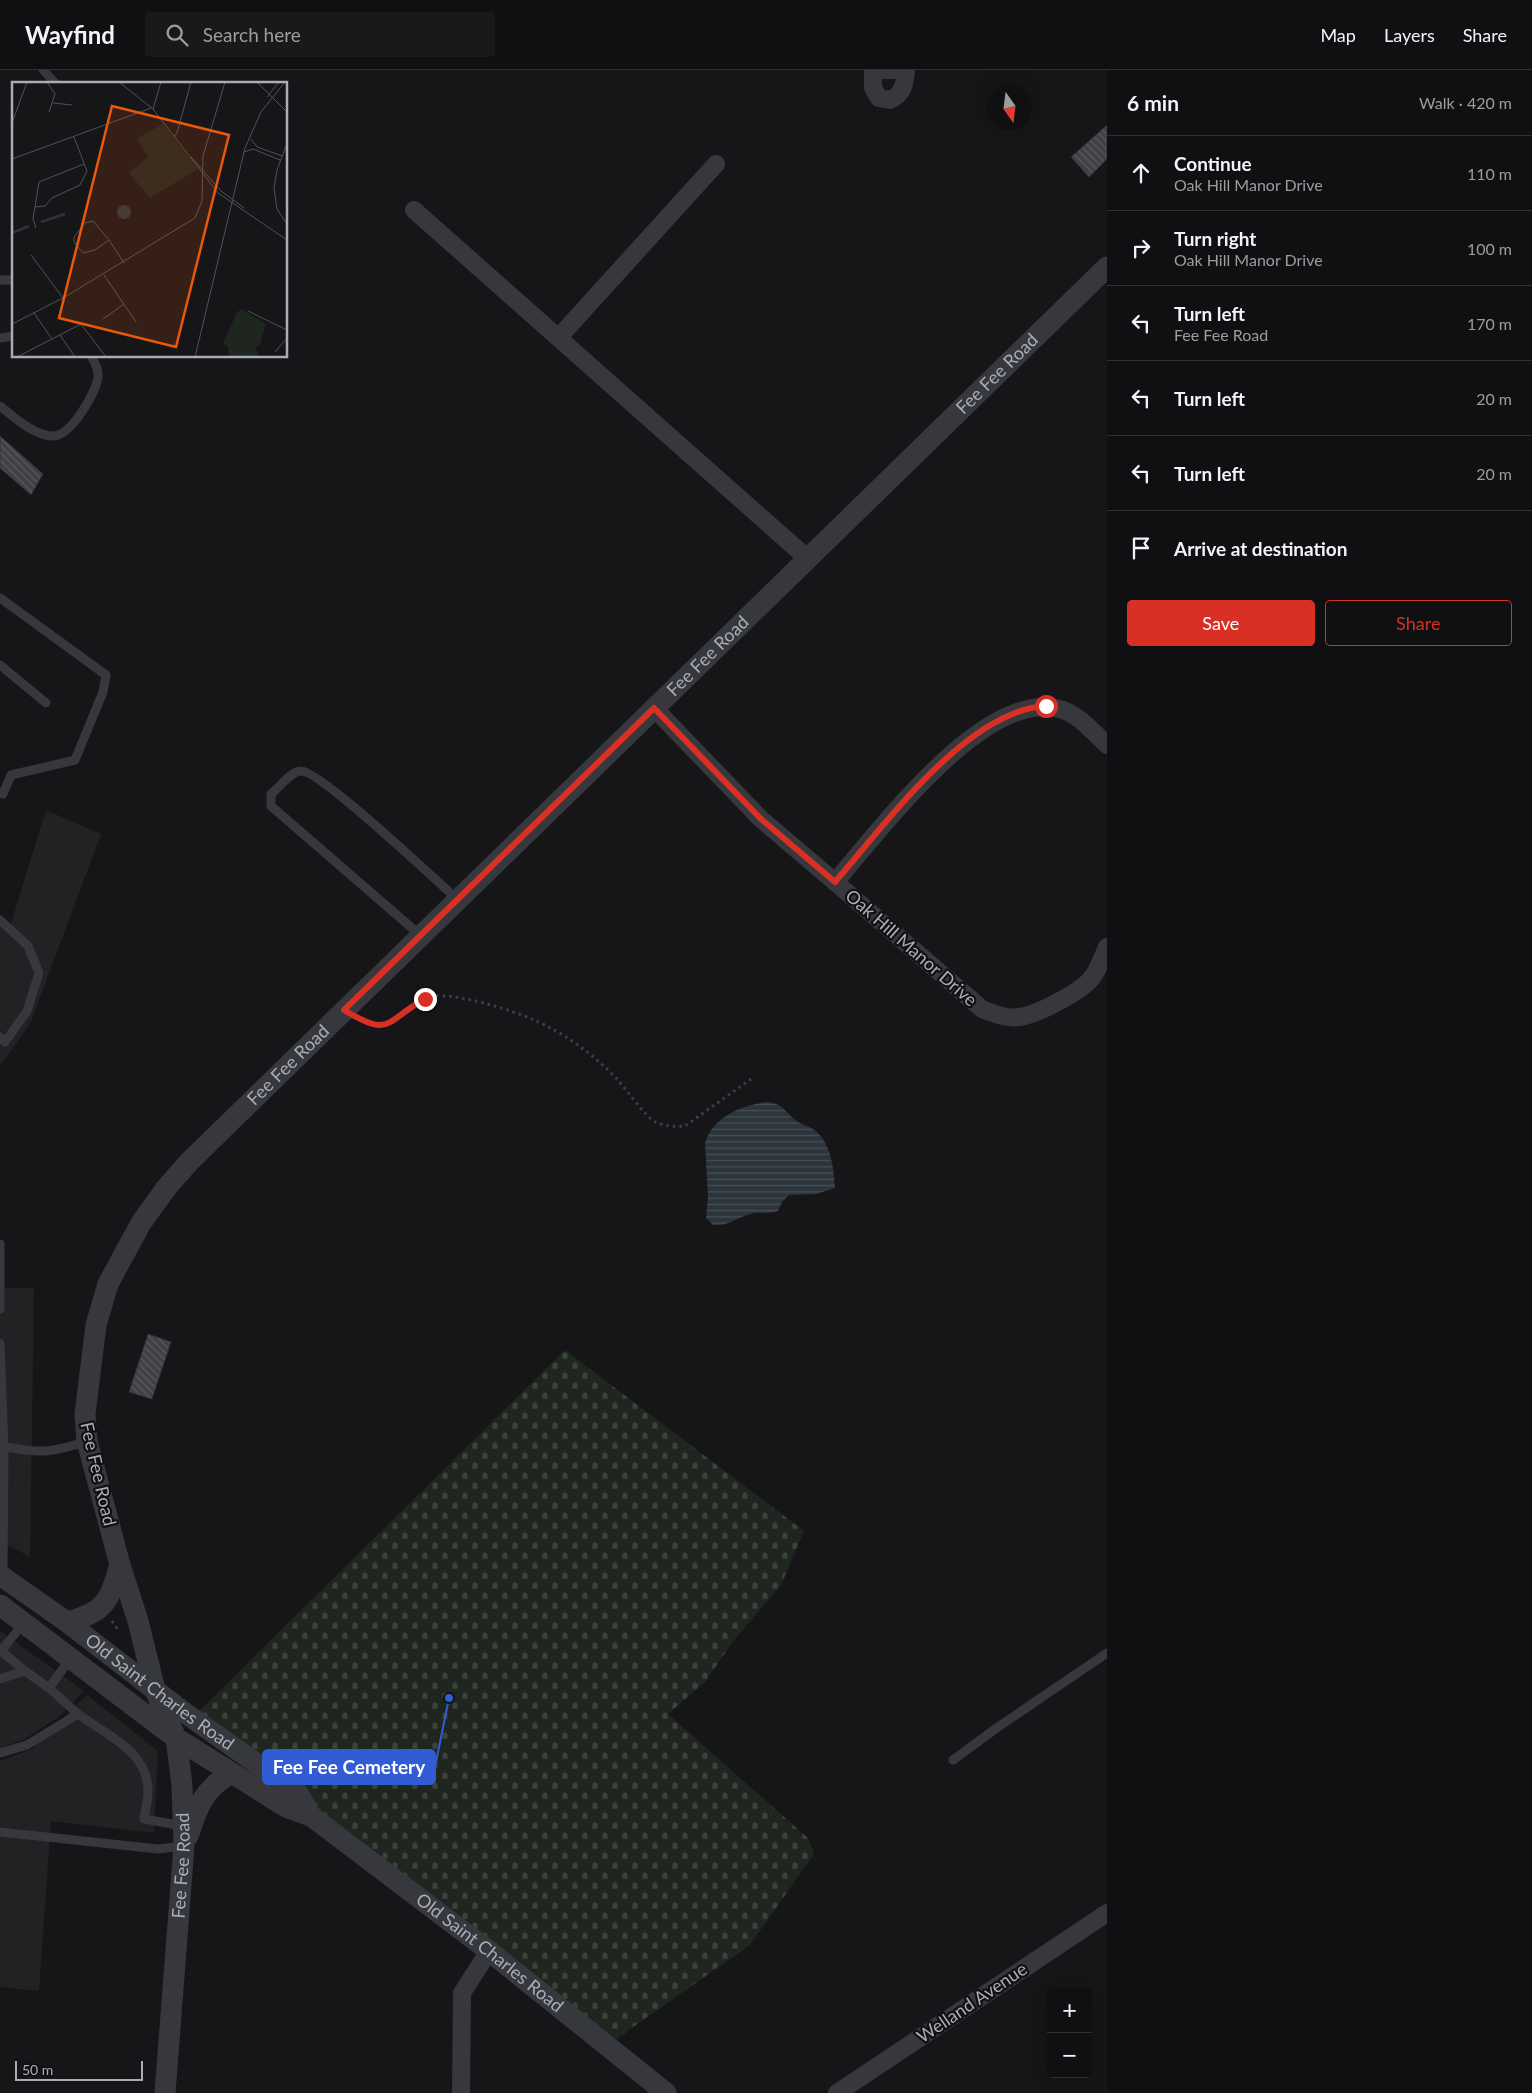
<!DOCTYPE html>
<meta charset="utf-8">
<style>
:root{--surface:#101012;--page:#19191b;--text:#f1f3f6;--muted:#9c9d9f;--line:#303032;--accent:#d93025}
body{margin:0;font-family:Lato,sans-serif;background:var(--page);color:var(--text)}
.controls{position:absolute;right:15px;bottom:15px;display:grid;overflow:hidden;border-radius:5px;box-shadow:0 5px 20px #0002}
.controls button{width:45px;height:45px;display:grid;place-items:center;padding:0;border:0;border-bottom:1px solid var(--line);background:var(--surface);color:var(--text);font:25px sans-serif}
.compass{position:absolute;left:987px;top:15px;width:45px;height:45px;border-radius:50%;background:var(--surface);box-shadow:0 5px 20px #0002;rotate:166deg}
.scale{position:absolute;left:15px;bottom:12px;width:128px;box-sizing:border-box;padding-left:5px;border:2px solid #a8adb8;border-top:0;font-size:14px;line-height:18px;white-space:nowrap;color:#a8adb8;-webkit-text-stroke:4px #111113;paint-order:stroke}
.stop{position:absolute;width:15px;height:15px;margin:-11px;border:4px solid #d93025;border-radius:50%;background:#fff}
.stop.end{background:#d93025;border-color:#fff;box-shadow:0 1px 5px #0008}
.list{margin:0;padding:0;list-style:none}
h2{display:flex;justify-content:space-between;align-items:center;height:65px;margin:0;padding:0 20px;font-size:21px}
h2 small{font-size:16px;font-weight:400;color:var(--muted)}
.list li{display:grid;grid-template-columns:32px 1fr auto;gap:15px;align-items:center;box-sizing:border-box;height:75px;padding:0 20px;border-top:1px solid var(--line)}
.list b{display:block;font-size:19px;white-space:nowrap}
.list p{margin:0;font-size:16px;white-space:nowrap;color:var(--muted)}
.list em{font-size:16px;font-style:normal;color:var(--muted)}
.actions{display:flex;gap:10px;padding:15px 20px}
.actions a{flex:1;padding:11px 0;border:1px solid var(--accent);border-radius:5px;text-align:center;font-size:18px;color:var(--accent)}
.actions .main{background:var(--accent);color:#fff}
.icon{flex:none;width:28px;height:28px;fill:none;stroke:currentColor;stroke-width:2;stroke-linecap:round;stroke-linejoin:round}
.map{position:relative;flex:none;width:1107px;height:2023px;overflow:hidden}
header{display:flex;align-items:center;gap:30px;box-sizing:border-box;height:70px;padding:0 25px;background:var(--surface);border-bottom:1px solid var(--line)}
header strong{font-size:24px}
nav{display:flex;gap:28px;margin-inline-start:auto;font-size:18px}
.search{width:350px;height:45px;background:var(--page);display:flex;align-items:center;gap:12px;box-sizing:border-box;padding:0 18px;border-radius:5px;color:var(--muted);font-size:19px}
main{display:flex}
aside{flex:1;background:var(--surface)}
.map>svg:first-child{display:block}
.built{fill:#222225}
.cemetery{fill:url(#cemetery-stones)}
.water{fill:url(#water-rules)}
.building{fill:url(#building-back-hatch);stroke:#303034}
.lines{fill:none;stroke-linecap:round;stroke-linejoin:round}
.path{stroke:#3d3f44;stroke-width:3;stroke-dasharray:2.5 4;stroke-linecap:butt}
.service{stroke:#37383d;stroke-width:9}
.minor{stroke:#37383d;stroke-width:18}
.tertiary{stroke:#37383d;stroke-width:21}
.route{stroke:#d93025;stroke-width:6}
.labels{text-anchor:middle;stroke-width:4.5;stroke-linejoin:round;paint-order:stroke}
.street-label{font-size:18px;fill:#a8adb8;stroke:#111113}
.inset-river{fill:none;stroke:#2c353c;stroke-width:2.5}
.inset-road{fill:none;stroke:#505258;stroke-width:1}
.view{fill:#e8590c;fill-opacity:0.15;stroke:#e8590c;stroke-width:2.5}
.inset-edge{fill:none;stroke:#a8adb8;stroke-width:2.5}
.leader{fill:none;stroke:#325cd3;stroke-width:2}
.callout-dot{fill:#325cd3;stroke:#111113;stroke-width:2}
.callout{fill:#325cd3;stroke:#325cd3;stroke-width:2}
.callout-label{font-size:19px;text-anchor:middle;font-weight:bold;fill:#fff}
</style>
<header>
<strong>Wayfind</strong>
<div class="search"><svg class="icon" aria-label="search" viewBox="0 0 24 24"><circle cx="10" cy="10" r="6"/><path d="M15 15l6 6"/></svg>Search here</div>
<nav><a>Map</a><a>Layers</a><a>Share</a></nav>
</header>
<main>
<div class="map">
<svg width="1107" height="2023" viewBox="0 0 1107 2023">
<defs>
<pattern id="cemetery-stones" width="16" height="16" patternUnits="userSpaceOnUse" patternTransform="scale(1.25)"><rect width="16" height="16" fill="#1e261f"/><path d="M2 7V4a2 2 0 0 1 4 0v3zM10 15v-3a2 2 0 0 1 4 0v3z" fill="#3c433d"/></pattern>
<pattern id="water-rules" width="6" height="5" patternUnits="userSpaceOnUse" patternTransform="scale(1.25)"><rect width="6" height="5" fill="#2c353c"/><path d="M0 2.5h6" fill="none" stroke="#485056"/></pattern>
<pattern id="building-back-hatch" width="6" height="6" patternUnits="userSpaceOnUse" patternTransform="scale(1.25)"><rect width="6" height="6" fill="#404145"/><path d="M-1 5l2 2M0 0l6 6M5-1l2 2" fill="none" stroke="#595a5e"/></pattern>
</defs>
<rect width="100%" height="100%" fill="#161618"/>
<g class="built">
<polygon points="46,740 101,764 30,954 0,996 0,856 8,863"/>
<polygon points="0,1218 34,1218 30,1487 0,1471"/>
<polygon points="0,1561 84,1621 60,1646 23,1670 0,1678"/>
<polygon points="87,1625 158,1681 154,1763 51,1751 39,1921 0,1917 0,1691 32,1679"/>
</g>
<polygon class="cemetery" points="565,1280 804,1461 781,1515 734,1570 705,1612 668,1644 809,1769 814,1784 750,1875 616,1969 196,1644"/>
<path class="water" d="M767 1032C785 1034 785 1043 798 1052 803 1055 808 1056 813 1059 831 1071 834 1099 835 1118L816 1124 789 1125 782 1132 778 1141C768 1145 760 1141 751 1144 735 1148 730 1156 713 1155L706 1148 708 1127 705 1073C713 1046 743 1035 767 1032Z"/>
<g class="building">
<polygon points="1107,55 1107,89 1089,107 1071,87"/>
<polygon points="0,366 43,404 31,425 0,398"/>
<polygon points="148,1264 171,1272 152,1329 129,1322"/>
</g>
<g class="lines">
<g class="path">
<path d="M361 950C397 969 404 930 435 926 461 924 511 940 534 950 566 964 593 984 617 1009 627 1020 644 1045 655 1052 663 1056 676 1057 685 1056L751 1009"/>
<polyline points="112,1551 117,1558 121,1557"/>
</g>
<g class="service">
<polyline points="43,0 56,14"/>
<polyline points="0,210 14,210"/>
<polyline points="0,268 14,266"/>
<path d="M0 336C14 347 34 366 53 366 71 366 95 324 98 308 99 300 95 293 91 286"/>
<polyline points="0,528 106,605 103,622 75,690 11,705 3,724 0,723"/>
<polyline points="0,595 46,633"/>
<polyline points="0,850 28,876 39,903 27,941 5,972 0,967"/>
<path d="M420 865 271 736V724C279 718 291 701 301 701 319 700 437 811 458 830"/>
<polyline points="0,1174 0,1239"/>
<polyline points="0,1273 4,1377 3,1507"/>
<path d="M0 1376C39 1383 49 1384 87 1371"/>
<polyline points="0,1580 25,1601 0,1609"/>
<polyline points="0,1582 24,1553"/>
<polyline points="25,1601 49,1618"/>
<path d="M78 1644C106 1665 149 1681 148 1722 148 1731 145 1740 144 1749L183 1756"/>
<polyline points="0,1683 27,1675 78,1644 49,1618 70,1589"/>
<polyline points="953,1690 998,1657 1107,1583"/>
<polyline points="0,1762 158,1779 184,1776"/>
</g>
<g class="minor">
<path d="M873 0V18L879 28 890 30C903 24 905 14 906 0"/>
<polyline points="881,0 899,0"/>
<polyline points="414,140 807,488"/>
<polyline points="559,267 716,94"/>
<polyline points="654,638 761,749 835,812"/>
<path d="M1107 675C1094 663 1080 646 1063 640 987 614 879 762 835 812L982 939C994 944 1007 949 1020 947 1038 944 1084 921 1094 905 1099 897 1103 886 1107 877"/>
<polyline points="461,2023 462,1923 489,1881"/>
<polyline points="837,2023 1107,1843"/>
</g>
<g class="tertiary">
<path id="s1" d="M0 1505 67 1552 181 1640 298 1723 311 1746"/>
<path id="s2" d="M0 1535 176 1668 286 1737 311 1746 489 1881 666 2023"/>
<path d="M67 1552C105 1542 109 1532 120 1495"/>
<path d="M188 1766C198 1736 203 1720 231 1703"/>
<path id="s3" d="M165 2023 184 1776 182 1715 176 1668 155 1620 138 1551 120 1495 87 1371 85 1344 96 1255 108 1214 141 1153 167 1117 189 1092 1107 197"/>
</g>
</g>
<g class="lines">
<path class="route" d="M425 929C384 951 392 969 344 940L654 638 761 749 835 812C884 756 967 640 1046 636"/>
</g>
<g class="labels">
<g class="street-label">
<text dy="6" stroke="none"><textPath href="#s3" startOffset="2102">Fee Fee Road</textPath></text>
<text dy="6" stroke="none"><textPath href="#s3" startOffset="1698">Fee Fee Road</textPath></text>
<text transform="translate(911 878) rotate(41)" y="6">Oak Hill Manor Drive</text>
<text dy="6" stroke="none"><textPath href="#s3" startOffset="1112">Fee Fee Road</textPath></text>
<text transform="translate(98 1404) rotate(77)" y="6">Fee Fee Road</text>
<text dy="6" stroke="none"><textPath href="#s1" startOffset="198">Old Saint Charles Road</textPath></text>
<text dy="6" stroke="none"><textPath href="#s3" startOffset="228">Fee Fee Road</textPath></text>
<text dy="6" stroke="none"><textPath href="#s2" startOffset="602">Old Saint Charles Road</textPath></text>
<text transform="translate(972 1933) rotate(-34)" y="6">Welland Avenue</text>
</g>
</g>
<g transform="translate(12 12)">
<rect width="275" height="275" fill="#161618"/>
<path d="M230 227 254 242 248 263 243 265 248 275H217L216 264 211 262 225 230Z" fill="#1e261f"/>
<path d="M151 42 186 87 138 116 117 91 136 75 125 56Z" fill="#1e261f"/>
<path d="M105 130a7 7 0 1 1 14 0a7 7 0 1 1-14 0Z" fill="#2c353c"/>
<path class="inset-river" d="M29 140 53 132M0 151 17 144"/>
<path class="inset-road" d="M35 0 43 12 37 30M107 0 141 27 206 111 275 158M245 0 275 30M255 15 267 0M41 21 60 23M141 27 149 0M0 41 15 0M162 55 165 51 179 0M239 57 245 65 270 74M275 61 265 88 262 106 265 127 275 142M232 70 241 67 268 78M179 75 209 109 232 126M0 77 139 26M23 125 33 124 40 116 68 103 75 89 62 55M81 139 97 158 83 168 71 171 62 160V155L73 141ZM24 146 21 137 27 100 72 82M97 158 112 181M19 173 51 216M92 193 124 240M236 229 275 248M22 231 40 257M91 237 112 222M0 242 51 216 183 136 190 119 191 74 213 0M48 253 63 275M263 270 275 256M5 275 69 242 94 275M183 275 233 66 249 30 273 0"/>
<path class="view" d="M100 24 217 53 164 265 47 236Z"/>
<rect width="275" height="275" class="inset-edge"/>
</g>
<path class="leader" d="M449 1628L435 1697"/>
<circle class="callout-dot" cx="449" cy="1628" r="5"/>
<rect class="callout" x="263" y="1680" width="172" height="34" rx="5"/>
<g class="callout-label">
<text x="349" y="1704">Fee Fee Cemetery</text>
</g>
</svg>
<div class="controls">
<button>+</button>
<button>−</button>
</div>
<svg class="compass" viewBox="-18 -18 36 36"><path d="M0-13l5 13h-10z" fill="#e53935"/><path d="M0 13l5-13h-10z" fill="#9c9d9f"/></svg>
<div class="scale">50 m</div>
<div class="stop" style="left:1046px;top:636px"></div>
<div class="stop end" style="left:425px;top:929px"></div>
</div>
<aside>
<h2>6 min<small>Walk · 420 m</small></h2>
<ul class="list">
<li><svg class="icon" aria-label="ahead" viewBox="0 0 24 24"><path d="M12 20V5M6 11l6-6 6 6"/></svg><div><b>Continue</b><p>Oak Hill Manor Drive</p></div><em>110 m</em></li>
<li><svg class="icon" aria-label="right" viewBox="0 0 24 24"><path d="M7 20v-9h11M14 6l5 5-5 5"/></svg><div><b>Turn right</b><p>Oak Hill Manor Drive</p></div><em>100 m</em></li>
<li><svg class="icon" aria-label="left" viewBox="0 0 24 24"><path d="M17 20v-9H6M10 6l-5 5 5 5"/></svg><div><b>Turn left</b><p>Fee Fee Road</p></div><em>170 m</em></li>
<li><svg class="icon" aria-label="left" viewBox="0 0 24 24"><path d="M17 20v-9H6M10 6l-5 5 5 5"/></svg><div><b>Turn left</b></div><em>20 m</em></li>
<li><svg class="icon" aria-label="left" viewBox="0 0 24 24"><path d="M17 20v-9H6M10 6l-5 5 5 5"/></svg><div><b>Turn left</b></div><em>20 m</em></li>
<li><svg class="icon" aria-label="arrive" viewBox="0 0 24 24"><path d="M6 21V4h12l-3 4 3 4H6"/></svg><div><b>Arrive at destination</b></div></li>
</ul>
<div class="actions"><a class="main">Save</a><a>Share</a></div>
</aside>
</main>
